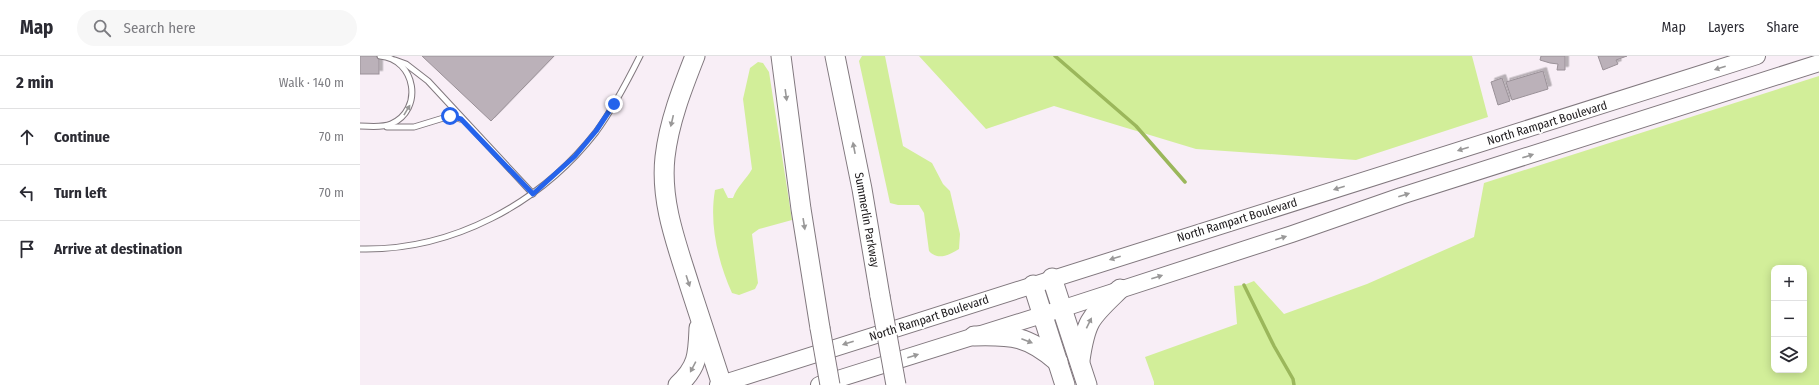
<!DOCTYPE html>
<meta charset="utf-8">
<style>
:root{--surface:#fff;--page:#f7f7f7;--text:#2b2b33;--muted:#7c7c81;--line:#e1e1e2}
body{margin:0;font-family:"Fira Sans Condensed",sans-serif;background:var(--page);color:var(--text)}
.controls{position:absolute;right:12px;bottom:12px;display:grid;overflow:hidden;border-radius:8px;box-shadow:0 2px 10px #0003}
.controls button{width:36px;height:36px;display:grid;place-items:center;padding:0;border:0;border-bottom:1px solid var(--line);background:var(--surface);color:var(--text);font:20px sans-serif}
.stop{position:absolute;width:12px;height:12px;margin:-9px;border:3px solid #2563eb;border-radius:50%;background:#fff}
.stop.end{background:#2563eb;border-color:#fff;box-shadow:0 1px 4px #0008}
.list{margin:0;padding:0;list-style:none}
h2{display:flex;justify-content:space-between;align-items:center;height:52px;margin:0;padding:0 16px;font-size:17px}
h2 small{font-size:13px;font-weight:400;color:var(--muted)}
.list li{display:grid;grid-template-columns:26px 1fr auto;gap:12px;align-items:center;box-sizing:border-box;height:56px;padding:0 16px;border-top:1px solid var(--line)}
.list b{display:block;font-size:15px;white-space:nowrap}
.list em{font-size:13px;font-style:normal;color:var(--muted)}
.icon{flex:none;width:22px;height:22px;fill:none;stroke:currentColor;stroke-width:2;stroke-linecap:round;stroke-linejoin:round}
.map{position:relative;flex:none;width:1459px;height:329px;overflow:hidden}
header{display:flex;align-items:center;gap:24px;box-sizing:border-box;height:56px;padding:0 20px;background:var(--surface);border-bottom:1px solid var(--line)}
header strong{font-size:19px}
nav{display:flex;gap:22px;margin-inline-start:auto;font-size:14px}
.search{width:280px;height:36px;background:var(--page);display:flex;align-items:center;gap:10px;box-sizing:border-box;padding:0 14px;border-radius:22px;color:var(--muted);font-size:15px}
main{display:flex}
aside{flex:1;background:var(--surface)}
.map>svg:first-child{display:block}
.green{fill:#d2ee99;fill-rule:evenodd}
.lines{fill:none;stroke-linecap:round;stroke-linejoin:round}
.stream{stroke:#9bb75b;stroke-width:3.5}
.building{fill:#bbb1b9;stroke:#9a9198;filter:url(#shadow)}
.lane-casing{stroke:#81787e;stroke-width:7}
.primary-casing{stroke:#81787e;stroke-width:18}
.highway-casing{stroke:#81787e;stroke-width:21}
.lane{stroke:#fff;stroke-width:5}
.primary{stroke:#fff;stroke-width:16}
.highway{stroke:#fff;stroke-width:19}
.highway-bridge-casing{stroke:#81787e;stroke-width:21;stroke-linecap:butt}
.highway-bridge{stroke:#fff;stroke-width:19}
.oneway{fill:#999898}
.route{stroke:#2563eb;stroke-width:5}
.labels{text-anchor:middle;stroke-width:4;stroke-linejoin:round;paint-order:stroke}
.street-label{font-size:12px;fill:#1c191b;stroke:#fff}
</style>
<header>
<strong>Map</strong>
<div class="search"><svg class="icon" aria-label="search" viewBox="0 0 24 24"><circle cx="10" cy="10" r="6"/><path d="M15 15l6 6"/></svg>Search here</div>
<nav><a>Map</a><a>Layers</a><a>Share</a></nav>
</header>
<main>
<aside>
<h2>2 min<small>Walk · 140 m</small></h2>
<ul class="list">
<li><svg class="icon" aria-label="ahead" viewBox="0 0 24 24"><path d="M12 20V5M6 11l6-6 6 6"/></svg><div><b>Continue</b></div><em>70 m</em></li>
<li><svg class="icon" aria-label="left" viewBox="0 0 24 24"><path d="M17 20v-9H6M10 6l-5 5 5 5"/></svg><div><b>Turn left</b></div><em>70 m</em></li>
<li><svg class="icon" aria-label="arrive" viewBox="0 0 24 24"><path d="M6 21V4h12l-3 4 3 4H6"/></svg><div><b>Arrive at destination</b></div></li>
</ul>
</aside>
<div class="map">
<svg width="1459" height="329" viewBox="0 0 1459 329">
<defs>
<filter id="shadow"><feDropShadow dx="3.5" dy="-3.5" stdDeviation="0" flood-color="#0004"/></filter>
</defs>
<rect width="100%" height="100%" fill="#f8eef6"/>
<g class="green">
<path d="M502 0H525L543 90 572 107 583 128 590 135 600 178 599 193C589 199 578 205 569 195L564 157 559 149H538L530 147 499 5Z"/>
<polygon points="559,0 1112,0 1128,61 996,104 836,93 694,50 626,73"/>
<path d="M398 6 403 7 409 16 432 164 399 173 392 178 398 227 395 233 379 239 372 237C358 206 349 168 355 134L363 132 368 142H373C377 130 386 124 392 113L383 43 390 12Z"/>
<path d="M1459 20V329H794V326L785 301 877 268 874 230 884 229 894 225 924 258 1007 228 1114 181 1124 127ZM1414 212H1444V314H1414Z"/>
</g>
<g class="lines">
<g class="stream">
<polyline points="695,0 776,70 825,126"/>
<polyline points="884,229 914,290 933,323 934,329"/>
</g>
</g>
<g class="building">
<rect x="0" y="0" width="19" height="18"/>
<polygon points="62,0 194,0 131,65"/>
<polygon points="1181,0 1205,0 1205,14 1197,14 1198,8 1190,7 1180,4"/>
<polygon points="1238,0 1267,0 1256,4 1258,8 1243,14"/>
<polygon points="1183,15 1188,33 1152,44 1146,26"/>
<polygon points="1142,22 1150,45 1138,49 1131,26"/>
</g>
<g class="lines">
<g class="lane-casing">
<g id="lane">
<polyline points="35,4 46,8 68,25 173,138"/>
<path d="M0 70C10 70 21 72 31 68 64 54 56 3 20 0"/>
<polyline points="27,71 54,71 90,60 100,63"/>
<path d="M0 193C92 195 180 148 236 76 253 53 267 26 280 0"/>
</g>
</g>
<g class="primary-casing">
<g id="primary">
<polyline points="358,329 1397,0"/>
<polyline points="459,329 701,253 932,178 1041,140 1459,7"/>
</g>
</g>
<g class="highway-casing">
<g id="highway">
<path d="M335 0C322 33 309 66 305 101 300 146 317 189 330 231 341 264 351 296 362 329"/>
<polyline points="421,0 441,153 460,272"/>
<polyline points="475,0 502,133 520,240"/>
<polyline points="692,222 727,329"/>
<polyline points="673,229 705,329"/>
<path d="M614 280C653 279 668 280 698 306"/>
<path d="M720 304C726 263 731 261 760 233"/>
<path d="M318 329C338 311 338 298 339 272"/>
</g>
</g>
<use href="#lane" class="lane"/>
<use href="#primary" class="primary"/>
<use href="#highway" class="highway"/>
<g class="highway-bridge-casing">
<g id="highway-bridge">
<polyline points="520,240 536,329"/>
<polyline points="460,272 470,329"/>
</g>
</g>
<use href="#highway-bridge" class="highway-bridge"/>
</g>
<defs><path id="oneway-solid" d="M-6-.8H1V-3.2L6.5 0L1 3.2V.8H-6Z"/></defs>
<g class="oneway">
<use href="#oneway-solid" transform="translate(1360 12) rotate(162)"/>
<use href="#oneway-solid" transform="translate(426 39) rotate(82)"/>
<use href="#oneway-solid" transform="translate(47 54) rotate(-59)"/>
<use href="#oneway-solid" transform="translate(312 65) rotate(103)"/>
<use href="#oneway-solid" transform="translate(494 92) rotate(-101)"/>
<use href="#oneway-solid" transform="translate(1103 93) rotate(163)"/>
<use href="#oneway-solid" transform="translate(1168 100) rotate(-18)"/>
<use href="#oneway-solid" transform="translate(979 132) rotate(163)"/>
<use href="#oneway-solid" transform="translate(1044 139) rotate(-18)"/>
<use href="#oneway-solid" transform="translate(444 168) rotate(81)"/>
<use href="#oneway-solid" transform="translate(921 182) rotate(-18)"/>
<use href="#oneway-solid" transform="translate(755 202) rotate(162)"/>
<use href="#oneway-solid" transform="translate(797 221) rotate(-18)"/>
<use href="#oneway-solid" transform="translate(328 225) rotate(72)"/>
<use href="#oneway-solid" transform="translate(729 267) rotate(-64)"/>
<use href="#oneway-solid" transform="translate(667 285) rotate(21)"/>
<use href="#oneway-solid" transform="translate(488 287) rotate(162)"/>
<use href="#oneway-solid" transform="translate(553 300) rotate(-18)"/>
<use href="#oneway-solid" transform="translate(333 311) rotate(118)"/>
</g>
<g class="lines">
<polyline class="route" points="90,60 101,63 173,138 215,100 236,75 254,48"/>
</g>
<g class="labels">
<g class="street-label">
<text transform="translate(1187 67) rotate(-17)" y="4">North Rampart Boulevard</text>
<text transform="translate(507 164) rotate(80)" y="4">Summerlin Parkway</text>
<text transform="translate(877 164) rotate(-17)" y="4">North Rampart Boulevard</text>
<text transform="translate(569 262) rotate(-18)" y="4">North Rampart Boulevard</text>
</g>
</g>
</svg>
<div class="controls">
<button>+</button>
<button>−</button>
<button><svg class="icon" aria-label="layers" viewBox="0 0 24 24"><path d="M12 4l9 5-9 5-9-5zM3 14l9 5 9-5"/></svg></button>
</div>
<div class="stop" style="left:90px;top:60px"></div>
<div class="stop end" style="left:254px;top:48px"></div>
</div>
</main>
